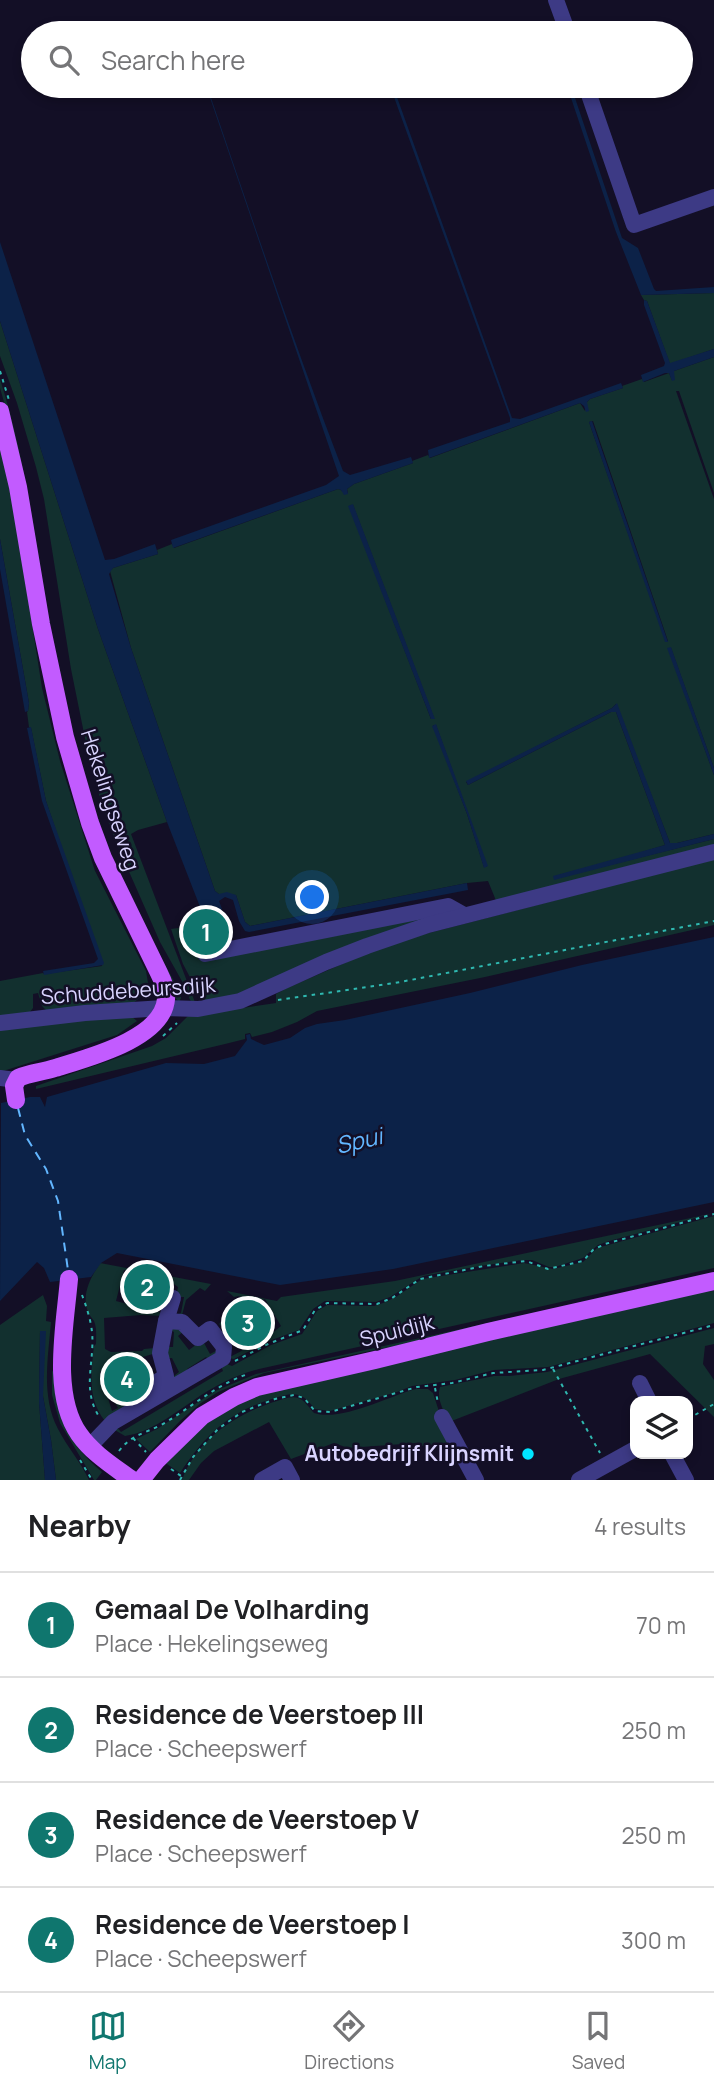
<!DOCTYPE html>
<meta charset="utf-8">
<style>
:root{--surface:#fff;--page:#f2f2f2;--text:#202124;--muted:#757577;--line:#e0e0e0;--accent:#0f766e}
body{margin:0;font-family:Manrope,sans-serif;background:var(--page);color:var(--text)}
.controls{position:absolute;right:21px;bottom:21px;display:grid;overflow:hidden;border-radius:14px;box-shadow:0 4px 10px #0003}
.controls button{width:63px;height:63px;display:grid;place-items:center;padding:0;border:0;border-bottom:2px solid var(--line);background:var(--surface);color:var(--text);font:35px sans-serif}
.you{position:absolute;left:313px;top:898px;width:24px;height:24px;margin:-18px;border:5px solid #fff;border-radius:50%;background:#1a73e8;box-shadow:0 0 0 10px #1a73e833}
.badge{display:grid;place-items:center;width:46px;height:46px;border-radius:50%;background:var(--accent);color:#fff;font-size:23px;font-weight:700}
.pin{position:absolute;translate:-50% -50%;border:4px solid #fff;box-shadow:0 2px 7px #0006}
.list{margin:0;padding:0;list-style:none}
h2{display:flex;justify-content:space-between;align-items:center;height:91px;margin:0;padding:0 28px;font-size:30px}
h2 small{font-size:23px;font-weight:400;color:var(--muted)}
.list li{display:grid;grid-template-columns:46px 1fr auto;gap:21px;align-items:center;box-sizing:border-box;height:105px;padding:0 28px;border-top:2px solid var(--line)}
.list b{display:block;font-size:26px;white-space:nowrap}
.list p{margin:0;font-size:23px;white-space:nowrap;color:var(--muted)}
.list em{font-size:23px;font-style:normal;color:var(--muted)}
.icon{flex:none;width:38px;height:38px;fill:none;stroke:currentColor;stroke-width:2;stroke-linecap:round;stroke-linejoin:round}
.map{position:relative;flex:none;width:714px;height:1480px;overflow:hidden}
.search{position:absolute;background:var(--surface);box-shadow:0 4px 10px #0003;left:21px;right:21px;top:21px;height:77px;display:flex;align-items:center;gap:18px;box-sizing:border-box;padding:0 24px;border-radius:38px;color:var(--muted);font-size:26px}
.sheet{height:511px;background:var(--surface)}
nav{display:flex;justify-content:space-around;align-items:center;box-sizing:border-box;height:98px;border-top:2px solid var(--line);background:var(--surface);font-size:19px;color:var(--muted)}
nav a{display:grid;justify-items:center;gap:4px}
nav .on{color:var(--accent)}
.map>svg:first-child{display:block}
.green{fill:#12302f;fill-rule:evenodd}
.water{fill:#0c2248}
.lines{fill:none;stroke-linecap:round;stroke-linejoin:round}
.ferry{stroke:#62b6ff;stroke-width:2;stroke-dasharray:9 7;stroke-linecap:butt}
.path{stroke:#2fb8b0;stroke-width:2;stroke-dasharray:3.5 5;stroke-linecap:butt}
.minor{stroke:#3d3a85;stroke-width:16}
.major{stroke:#c25bff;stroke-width:18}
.poi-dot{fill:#00e5ff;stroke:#130f26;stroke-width:2.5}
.labels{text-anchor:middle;stroke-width:5;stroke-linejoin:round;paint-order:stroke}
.street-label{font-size:21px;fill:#d9d4ff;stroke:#130f26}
.poi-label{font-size:21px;font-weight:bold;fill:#d9d4ff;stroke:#130f26;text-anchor:end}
.water-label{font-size:23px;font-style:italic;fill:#62b6ff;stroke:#130f26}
</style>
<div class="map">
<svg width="714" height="1480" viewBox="0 0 714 1480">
<rect width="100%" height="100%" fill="#130f26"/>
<g class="green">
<polygon points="714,293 714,349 670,364 647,301 644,300 641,295"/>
<polygon points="0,321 98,629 167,822 138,830 131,834 196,1005 190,1000 183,983 160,942 116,842 102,805 90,763 71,669 44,499 36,467 17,403 0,356"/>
<path d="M714 357V493L679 391H676L714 499V768L671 648H668L714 775V834L677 843H670L616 704 612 708 466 782 468 785 611 712H616L665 845 554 879 714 839V848L497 903 488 881 467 883 250 926 245 922 236 895 219 894 215 891 131 648 110 571 113 568 158 554 157 550 172 544 174 548 338 489 348 493 347 489 354 484 413 463 412 461 428 455 430 458 580 403 585 411 587 402 590 399 623 388 622 386 642 379 644 382 669 373 672 380 674 371ZM593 421 668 641 666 642 589 422ZM353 505 434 718V719H431L349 506ZM433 725H436L487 866 486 867H484L467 814Z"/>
<path d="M0 379C35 489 41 605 69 717 80 767 94 818 114 865 133 909 157 950 180 992L181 998 179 1002 173 995 111 863 66 717 12 430 0 388Z"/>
<polygon points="0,436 10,482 42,688 60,761 95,871 146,971 148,983 146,993 133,1003 48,1012 42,1006 38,993 33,994 33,1008 29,1013 0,1018 0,981 43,973 44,974 102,966 46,801 31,728 29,727 27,712 28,711 29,703 0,539"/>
<polygon points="714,859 714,925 485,977 317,1011 297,1022 272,1032 252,1037 250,1033 245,1034 245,1039 225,1044 36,1089 36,1086 152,1046 166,1038 188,1016 276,1003 276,994 285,989 365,954 421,935"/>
<polygon points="446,910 237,996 204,1004 183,964 171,929 186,927 198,958 430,911"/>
<polygon points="120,1016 131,1016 137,1021 117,1035 0,1072 0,1030"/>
<polygon points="714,1213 609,1241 598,1245 583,1258 555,1267 549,1267 532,1260 523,1260 480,1266 423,1276 390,1297 376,1302 325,1301 313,1309 299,1330 269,1341 234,1359 228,1358 266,1338 281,1326 265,1299 232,1315 232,1317 221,1326 219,1324 242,1300 239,1296 234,1297 227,1291 277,1301 281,1297 395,1281"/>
<path d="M714 1216V1268L259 1369C235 1375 214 1386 194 1400 173 1414 151 1432 125 1436L113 1429 115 1425 121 1432 223 1371 220 1364 222 1362 232 1366 271 1345 302 1334 317 1311 327 1305 374 1306 383 1303 396 1297 422 1279 524 1263 553 1269 583 1262 597 1248Z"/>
<path d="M100 1263 211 1284 205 1291 200 1288 186 1300 182 1315 173 1316 181 1313 184 1297H176L178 1287 167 1279 124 1270 116 1301 162 1313 164 1316 141 1315 104 1318 105 1349 111 1352 142 1351 144 1349 155 1348 156 1353 136 1359 135 1357 100 1372 112 1411 118 1408 114 1401 130 1397 133 1401 105 1421C87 1399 91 1372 94 1346L96 1344C96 1336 97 1328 94 1321 92 1318 89 1315 88 1312 81 1294 91 1277 100 1263Z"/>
<path d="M714 1291V1323L548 1367 494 1370 455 1380 412 1386 397 1392 330 1411 315 1409C301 1391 294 1392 272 1399 228 1412 205 1436 180 1473L164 1462 192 1430 256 1392 690 1293Z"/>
<path d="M43 1295 47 1306 46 1321 51 1322C48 1358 41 1396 58 1429 67 1447 81 1462 89 1480H56L51 1440 43 1396 40 1331 39 1402 45 1480H0V1325Z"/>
<polygon points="548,1310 409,1343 264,1373 218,1392 201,1403 181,1420 150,1452 136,1439 157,1429 215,1391 256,1374"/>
<polygon points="168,1328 185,1330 178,1336 189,1350 197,1344 211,1339 204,1343 210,1354 218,1350 219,1354 209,1360 206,1357 187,1369 188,1372 174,1378 174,1376 179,1372 172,1358 165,1358 165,1347 173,1347 174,1332"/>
<path d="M714 1328V1344L705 1346 703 1364 714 1380V1417L650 1354 559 1379 449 1422C444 1411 436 1399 440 1387L494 1376H509L547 1372Z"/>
<path d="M52 1371 54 1372C57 1417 67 1442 102 1472L96 1480H94L60 1423 52 1395Z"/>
<path d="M416 1389H428L433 1393 450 1445 434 1451 416 1443 348 1448 334 1443 291 1459 269 1422 214 1451 201 1463 189 1480H182C196 1440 237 1413 277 1401 283 1399 292 1396 298 1398 305 1400 309 1408 314 1413 341 1422 389 1396 416 1389Z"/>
</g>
<g class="water">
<path d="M206 86H207C251 215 294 344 343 471L350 475 411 457 413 463 354 484 347 489 348 494 344 495 341 490 338 489 173 548 171 540 326 485 339 476Z"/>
<polygon points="390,86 393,86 512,418 520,419 621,383 623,388 590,399 587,402 589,411 586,412 584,406 580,403 429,458 428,450 507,423 510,422 510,418"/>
<polygon points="567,86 571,86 622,238 638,248 654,289 656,291 714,287 714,293 641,295 616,232"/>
<polygon points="0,242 105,560 114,559 155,544 158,554 113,568 109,574 131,648 215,891 219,894 227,892 236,895 245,922 250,926 467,883 468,890 249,932 245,931 239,921 233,900 225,897 219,901 222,909 218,915 207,919 202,912 167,822 98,629 0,321"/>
<polygon points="644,300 647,301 670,363 714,349 714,357 674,371 675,380 672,381 669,373 665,373 643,382 641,375 664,366 665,363 644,305"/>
<polygon points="592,421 668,642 665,642 589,422"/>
<polygon points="353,504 435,719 431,719 348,506"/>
<polygon points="0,539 29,703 28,711 25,712 0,569"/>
<polygon points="671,647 714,768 714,775 667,648"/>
<polygon points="617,703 670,843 677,843 714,834 714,839 554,880 553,876 665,845 616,712 611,712 468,785 466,781 612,708"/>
<polygon points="436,724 488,866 484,868 467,814 432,726"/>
<polygon points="31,727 46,801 104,963 103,965 44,975 43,971 94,963 98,959 42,801 27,728"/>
<polygon points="714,937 714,1202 393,1269 280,1285 117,1253 101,1263 91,1277 50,1282 44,1268 37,1262 0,1301 1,1103 30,1097 40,1097 45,1107 47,1097 166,1063 204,1064 235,1056 247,1040 246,1035 250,1034 251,1039 264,1045 290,1038 305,1028 317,1024 345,1020 470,993 582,965"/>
<polygon points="40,1331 46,1331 43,1396 51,1440 56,1480 45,1480 39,1402"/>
</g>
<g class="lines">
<polyline class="ferry" points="18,1108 25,1135 46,1169 58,1201 68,1270"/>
<g class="path">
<polyline points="0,371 9,400"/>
<polyline points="278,1000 395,983 714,921"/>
<polyline points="163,1036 177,1023"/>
<path d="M82 1295C86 1305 91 1321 92 1332 95 1362 81 1390 100 1418"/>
<polyline points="235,1361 268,1344 303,1330 315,1310 327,1303 377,1304 392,1298 420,1279 484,1266 526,1261 548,1269 583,1261 593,1250 605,1244 714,1214"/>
<polyline points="553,1369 600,1453"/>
<polyline points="435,1388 438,1403"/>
<polyline points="688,1419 714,1404"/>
<polyline points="133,1438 146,1452"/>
<path d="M119 1451C132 1434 144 1434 161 1425 191 1408 215 1385 248 1374"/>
<polyline points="80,1460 92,1480"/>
<polyline points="171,1469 181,1476"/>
<polyline points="180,1480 193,1457 218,1429 242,1412 275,1399 294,1395 304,1398 315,1411 330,1412 417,1387 452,1383 493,1373 543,1370 714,1325"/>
</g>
<g class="minor">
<polyline points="556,0 568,33"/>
<polyline points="586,86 634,225 714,197"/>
<polyline points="200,941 205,954 448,906 464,915"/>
<polyline points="0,1023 85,1013 164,1008 198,1009 240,1001 326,962 367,946 428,925 714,852"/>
<polyline points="0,1078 16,1080"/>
<polyline points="166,1321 173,1298"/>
<polyline points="640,1383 649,1401"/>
<polyline points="442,1417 476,1480"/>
<polyline points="90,1446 113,1422 223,1358 224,1347 210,1329 198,1338 182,1322 166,1321 160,1353 166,1376 139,1394 140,1405"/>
<polyline points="672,1454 686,1480"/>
<polyline points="262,1480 285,1467 292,1480"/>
<polyline points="579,1480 635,1449"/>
</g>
<g class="major">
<path d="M0 411 18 487 41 624 65 737 90 823 103 858 159 973C163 981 167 990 166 999 163 1039 87 1058 55 1068 43 1072 30 1073 18 1078L14 1086 16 1100"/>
<path d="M69 1279C65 1326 51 1394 79 1434 92 1453 113 1466 132 1480"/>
<polyline points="141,1480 157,1460 202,1416 234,1397 257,1387 375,1360 488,1332 714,1281"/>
</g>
</g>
<circle class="poi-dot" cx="528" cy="1454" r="7"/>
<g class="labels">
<g class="street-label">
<text transform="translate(110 800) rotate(72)" y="7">Hekelingseweg</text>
<text transform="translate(128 991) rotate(-4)" y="7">Schuddebeursdijk</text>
<text transform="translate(397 1331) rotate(-14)" y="7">Spuidijk</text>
</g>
<g class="poi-label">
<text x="514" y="1461">Autobedrijf Klijnsmit</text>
</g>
<g class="water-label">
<text transform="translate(359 1141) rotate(-13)" y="8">Spui</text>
</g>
</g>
</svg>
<div class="controls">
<button><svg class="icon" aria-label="layers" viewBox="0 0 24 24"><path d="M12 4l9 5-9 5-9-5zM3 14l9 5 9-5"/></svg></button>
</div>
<div class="you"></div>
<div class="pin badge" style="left:206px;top:932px">1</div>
<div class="pin badge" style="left:147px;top:1287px">2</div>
<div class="pin badge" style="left:248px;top:1323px">3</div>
<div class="pin badge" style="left:127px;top:1379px">4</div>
<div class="search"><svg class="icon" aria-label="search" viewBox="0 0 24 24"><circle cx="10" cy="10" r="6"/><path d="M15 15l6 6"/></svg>Search here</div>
</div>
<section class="sheet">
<h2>Nearby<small>4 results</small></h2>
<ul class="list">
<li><span class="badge">1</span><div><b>Gemaal De Volharding</b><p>Place · Hekelingseweg</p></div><em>70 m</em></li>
<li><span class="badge">2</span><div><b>Residence de Veerstoep III</b><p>Place · Scheepswerf</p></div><em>250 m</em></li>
<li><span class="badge">3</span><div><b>Residence de Veerstoep V</b><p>Place · Scheepswerf</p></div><em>250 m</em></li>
<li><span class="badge">4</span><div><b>Residence de Veerstoep I</b><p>Place · Scheepswerf</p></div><em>300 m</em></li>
</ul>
</section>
<nav>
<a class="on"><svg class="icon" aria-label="map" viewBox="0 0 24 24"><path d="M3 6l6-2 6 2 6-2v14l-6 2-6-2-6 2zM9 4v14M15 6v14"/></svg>Map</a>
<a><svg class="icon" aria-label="directions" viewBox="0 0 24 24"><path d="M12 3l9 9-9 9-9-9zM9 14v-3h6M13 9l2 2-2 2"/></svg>Directions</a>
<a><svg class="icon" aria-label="saved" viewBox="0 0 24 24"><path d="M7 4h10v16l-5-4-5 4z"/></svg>Saved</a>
</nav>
